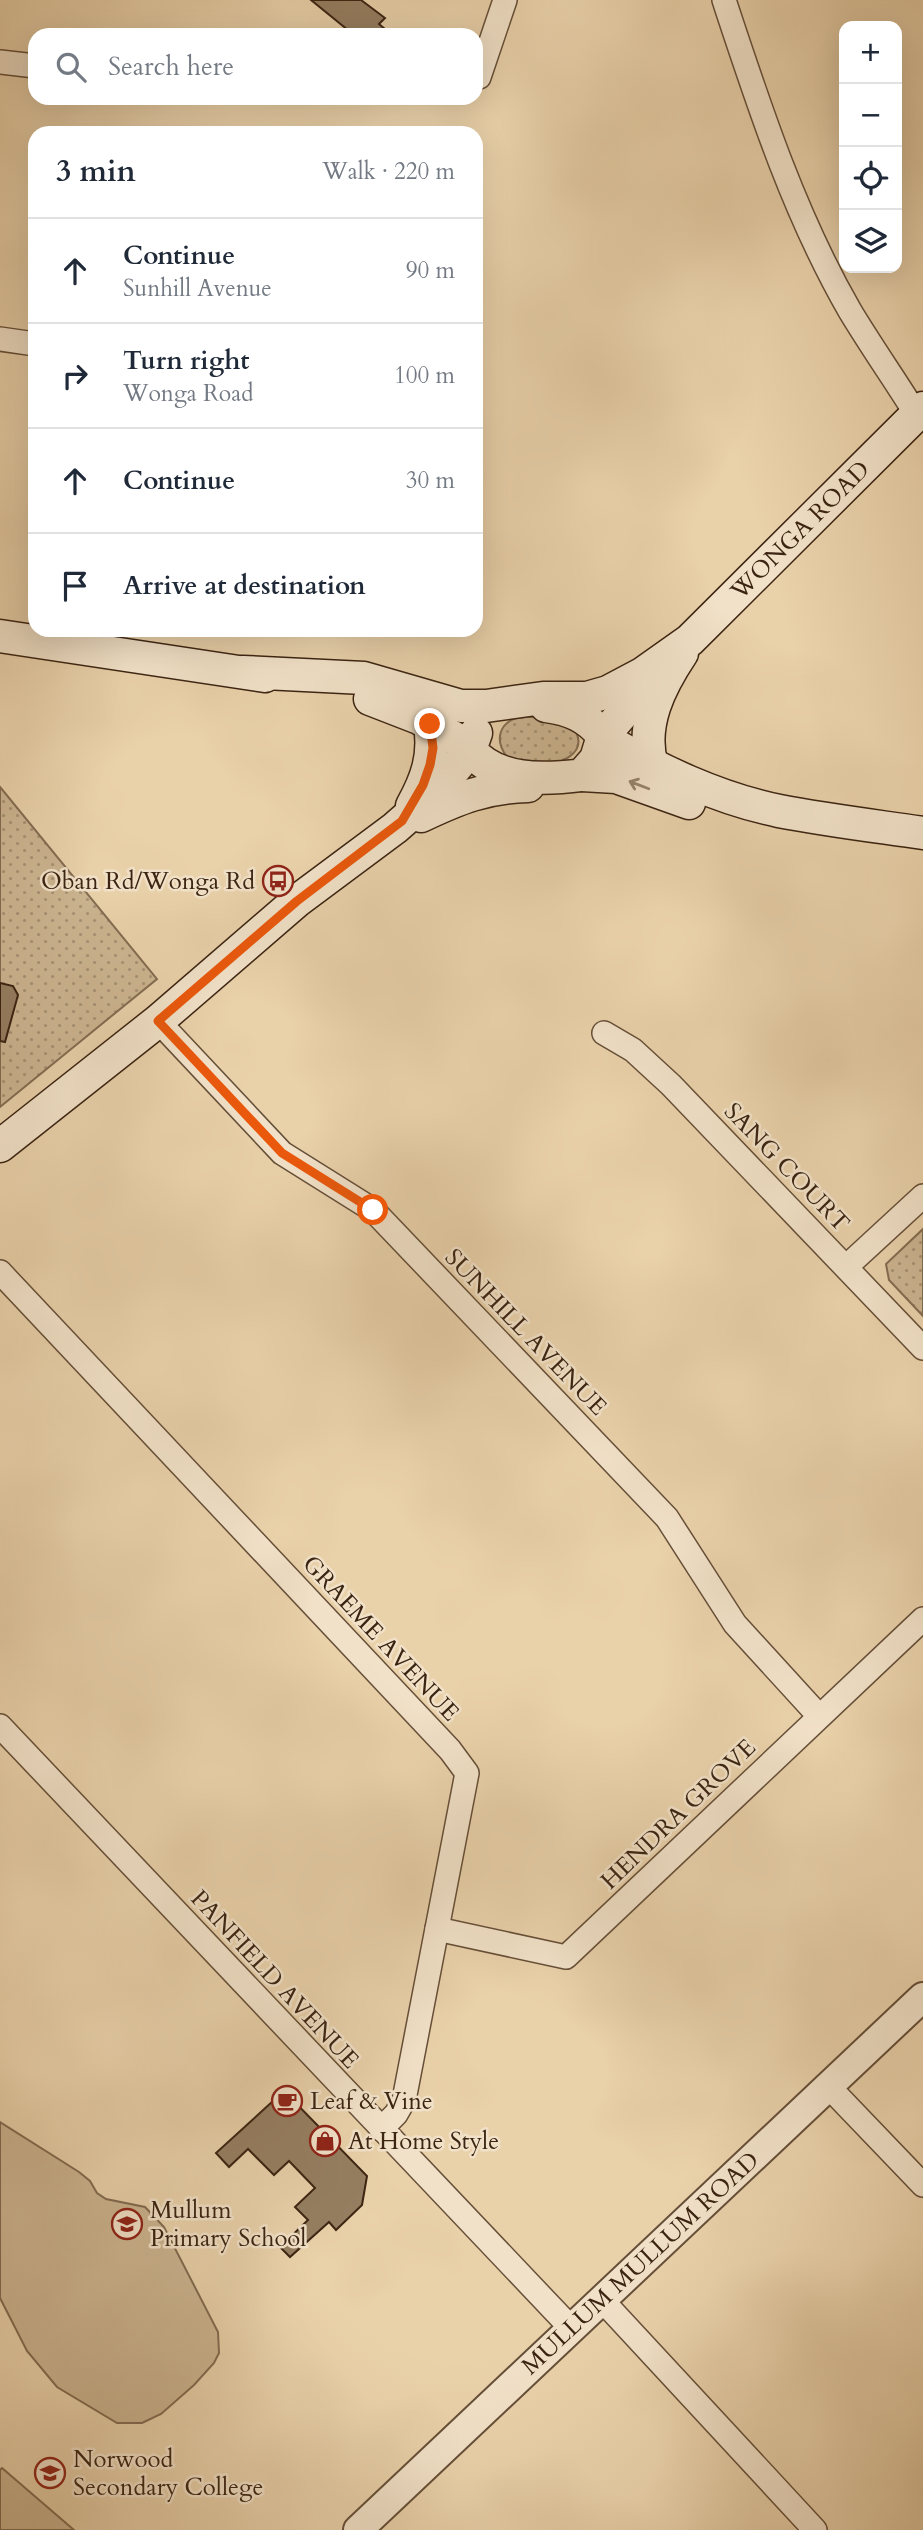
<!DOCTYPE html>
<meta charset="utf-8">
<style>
:root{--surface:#fff;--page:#f6f6f7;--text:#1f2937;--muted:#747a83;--line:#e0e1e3}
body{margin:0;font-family:Cardo,serif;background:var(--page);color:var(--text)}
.controls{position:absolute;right:21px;top:21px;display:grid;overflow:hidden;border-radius:14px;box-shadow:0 7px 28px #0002}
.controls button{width:63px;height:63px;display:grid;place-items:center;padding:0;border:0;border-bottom:2px solid var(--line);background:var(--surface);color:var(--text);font:35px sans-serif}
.stop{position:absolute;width:21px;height:21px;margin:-16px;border:5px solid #ea580c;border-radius:50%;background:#fff}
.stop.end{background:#ea580c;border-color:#fff;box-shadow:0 2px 7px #0008}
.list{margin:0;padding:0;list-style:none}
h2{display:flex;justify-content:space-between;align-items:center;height:91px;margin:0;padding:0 28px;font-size:30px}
h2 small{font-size:23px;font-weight:400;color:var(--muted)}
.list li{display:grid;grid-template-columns:46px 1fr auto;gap:21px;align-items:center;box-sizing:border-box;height:105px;padding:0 28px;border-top:2px solid var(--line)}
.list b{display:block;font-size:26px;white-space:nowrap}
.list p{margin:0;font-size:23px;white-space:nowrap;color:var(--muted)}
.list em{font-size:23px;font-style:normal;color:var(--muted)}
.icon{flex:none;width:38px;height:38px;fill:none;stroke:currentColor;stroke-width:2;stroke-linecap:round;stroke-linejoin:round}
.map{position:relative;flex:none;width:923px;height:2530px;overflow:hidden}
.search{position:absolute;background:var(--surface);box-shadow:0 7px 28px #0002;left:28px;top:28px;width:455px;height:77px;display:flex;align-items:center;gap:18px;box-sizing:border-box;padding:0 24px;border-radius:21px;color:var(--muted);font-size:26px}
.panel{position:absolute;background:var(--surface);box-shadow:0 7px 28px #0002;left:28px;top:126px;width:455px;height:511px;border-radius:21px}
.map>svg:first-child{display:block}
.grass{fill:url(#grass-dots);stroke:#836c51;stroke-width:2}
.pitch{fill:#cbb490;stroke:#836c51;stroke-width:2}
.building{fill:#957e61;stroke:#3b2412;stroke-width:2}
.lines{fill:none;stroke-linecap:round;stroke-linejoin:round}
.minor-casing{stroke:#664f38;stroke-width:26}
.tertiary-casing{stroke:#664f38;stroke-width:32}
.secondary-casing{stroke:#3b2412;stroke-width:35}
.minor{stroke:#f1e1c8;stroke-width:23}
.tertiary{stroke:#f1e1c8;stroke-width:28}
.secondary{stroke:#f1e1c8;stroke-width:32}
.oneway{stroke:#96826d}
.route{stroke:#ea580c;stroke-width:9}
.labels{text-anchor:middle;stroke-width:5;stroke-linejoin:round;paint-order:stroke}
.street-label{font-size:24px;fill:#3b2412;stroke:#f1e1c8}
.poi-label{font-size:24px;fill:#3b2412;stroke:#f1e1c8;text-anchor:start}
</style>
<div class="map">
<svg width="923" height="2530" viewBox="0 0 923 2530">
<defs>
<pattern id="grass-dots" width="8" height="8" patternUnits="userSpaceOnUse" patternTransform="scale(1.75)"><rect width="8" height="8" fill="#cbb490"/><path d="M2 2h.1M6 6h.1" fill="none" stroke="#a69274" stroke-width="1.8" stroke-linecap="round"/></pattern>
</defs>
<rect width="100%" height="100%" fill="#e9d1aa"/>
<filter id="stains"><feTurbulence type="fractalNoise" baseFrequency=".00286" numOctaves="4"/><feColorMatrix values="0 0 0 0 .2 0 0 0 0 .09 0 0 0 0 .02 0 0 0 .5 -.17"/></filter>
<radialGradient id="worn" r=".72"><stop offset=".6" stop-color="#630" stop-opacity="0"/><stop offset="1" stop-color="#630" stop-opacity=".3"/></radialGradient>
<g class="grass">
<path d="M520 717H546L576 732C587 755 558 765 539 765 529 766 517 760 507 757 494 740 499 722 520 717Z"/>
<polygon points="0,787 157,979 0,1107"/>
<polygon points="923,1229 923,1316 889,1280 886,1264"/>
</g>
<g class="pitch">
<polygon points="0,2122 79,2172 90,2181 97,2193 106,2199 145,2207 164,2227 218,2332 219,2353 214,2363 194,2385 161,2414 142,2423 117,2423 57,2387 27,2351 0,2298"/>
<polygon points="2,2468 74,2530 0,2530 0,2470"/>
</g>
<g class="building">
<polygon points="311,0 361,0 385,18 379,24 392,35 354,35"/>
<polygon points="0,983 13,986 18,995 5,1042 0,1041"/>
<polygon points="284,2091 367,2176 362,2205 336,2230 329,2222 290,2257 280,2247 308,2220 295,2207 315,2188 289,2161 274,2175 248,2149 229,2167 216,2153"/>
</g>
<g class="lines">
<g class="minor-casing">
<g id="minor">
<path d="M724 0C759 106 794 214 850 311 871 346 895 380 916 414"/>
<polyline points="0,62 35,66"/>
<polyline points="479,77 505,0"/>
<polyline points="0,339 35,344"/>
<polyline points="158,1021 282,1153 373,1210 667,1518 735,1624 819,1716"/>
<polyline points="604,1033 633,1050 671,1085 923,1348"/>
<polyline points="846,1267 923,1196"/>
<polyline points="0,1272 450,1750 467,1773 404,2100 396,2114 381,2129"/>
<polyline points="0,1726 571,2328"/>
<polyline points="437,1929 566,1957 923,1619"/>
<polyline points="829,2087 923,2185"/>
<polyline points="601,2299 815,2530"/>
</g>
</g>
<g class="tertiary-casing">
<polyline id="tertiary" points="358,2530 923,1997"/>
</g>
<g class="secondary-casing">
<g id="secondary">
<polyline points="0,636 265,676"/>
<polyline points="243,672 364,678 461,706 486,706 543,698 587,698 608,692 642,674 690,640 923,408"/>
<polyline points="370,699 419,718 470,747"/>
<path d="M476 733 470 750C497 782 543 780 582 775L596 759 603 736C588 717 570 709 546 706"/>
<polyline points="603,736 657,674"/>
<path d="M604 739C659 770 716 798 779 811 826 820 875 826 923 833"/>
<path d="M652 766C640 725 660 686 682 653"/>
<polyline points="582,775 616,777 689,803"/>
<path d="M412 806C427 779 435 756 430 725"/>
<path d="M421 816C459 798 486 787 528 786"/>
<polyline points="0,1146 158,1021 297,901 395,828 435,793 470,750"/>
</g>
</g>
<use href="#minor" class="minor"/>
<use href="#tertiary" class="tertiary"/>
<use href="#secondary" class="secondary"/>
</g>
<defs><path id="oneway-shaft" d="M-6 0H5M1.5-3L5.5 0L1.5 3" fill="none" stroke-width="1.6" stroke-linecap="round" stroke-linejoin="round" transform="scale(1.75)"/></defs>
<use class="oneway" href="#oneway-shaft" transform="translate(639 785) rotate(-159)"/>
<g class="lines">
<polyline class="route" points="373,1210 282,1153 158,1021 297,901 402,821 423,785 430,765 433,748 430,724"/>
</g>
<defs>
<g id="bus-ring" transform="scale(1.575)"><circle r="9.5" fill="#f1e1c8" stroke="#8f2418" stroke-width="1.5"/><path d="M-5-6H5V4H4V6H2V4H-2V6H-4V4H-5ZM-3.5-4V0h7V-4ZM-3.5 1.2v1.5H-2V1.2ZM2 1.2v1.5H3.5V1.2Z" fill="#8f2418"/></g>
<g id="cafe-ring" transform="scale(1.575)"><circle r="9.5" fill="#f1e1c8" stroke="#8f2418" stroke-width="1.5"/><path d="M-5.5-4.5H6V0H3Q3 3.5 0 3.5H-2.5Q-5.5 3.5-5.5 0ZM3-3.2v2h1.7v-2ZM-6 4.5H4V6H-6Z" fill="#8f2418"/></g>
<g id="shop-ring" transform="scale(1.575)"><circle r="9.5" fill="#f1e1c8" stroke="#8f2418" stroke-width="1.5"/><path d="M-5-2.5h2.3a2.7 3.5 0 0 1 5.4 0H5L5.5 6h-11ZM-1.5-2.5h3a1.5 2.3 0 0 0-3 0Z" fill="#8f2418"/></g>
<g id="school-ring" transform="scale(1.575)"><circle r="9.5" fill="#f1e1c8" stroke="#8f2418" stroke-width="1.5"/><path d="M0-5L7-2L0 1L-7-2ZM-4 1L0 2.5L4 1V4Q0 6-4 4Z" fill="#8f2418"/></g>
</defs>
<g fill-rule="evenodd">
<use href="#bus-ring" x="278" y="881"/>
<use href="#cafe-ring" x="287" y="2101"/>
<use href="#shop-ring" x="325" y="2141"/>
<use href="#school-ring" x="127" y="2224"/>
<use href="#school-ring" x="50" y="2473"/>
</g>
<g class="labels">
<g class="street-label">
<text transform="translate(800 530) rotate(-45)" y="8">WONGA ROAD</text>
<text transform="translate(787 1167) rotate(46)" y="8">SANG COURT</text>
<text transform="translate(526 1332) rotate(46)" y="8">SUNHILL AVENUE</text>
<text transform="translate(381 1638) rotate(47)" y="8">GRAEME AVENUE</text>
<text transform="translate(678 1814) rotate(-44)" y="8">HENDRA GROVE</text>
<text transform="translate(275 1979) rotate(47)" y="8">PANFIELD AVENUE</text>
<text transform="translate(640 2263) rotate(-43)" y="8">MULLUM MULLUM ROAD</text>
</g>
<g class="poi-label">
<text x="255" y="889" text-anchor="end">Oban Rd/Wonga Rd</text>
<text x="310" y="2109">Leaf &amp; Vine</text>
<text x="348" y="2149">At Home Style</text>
<text x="150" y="2218">Mullum<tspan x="150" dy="28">Primary School</tspan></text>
<text x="73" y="2467">Norwood<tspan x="73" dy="28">Secondary College</tspan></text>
</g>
</g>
<rect width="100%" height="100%" filter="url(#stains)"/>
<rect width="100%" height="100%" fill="url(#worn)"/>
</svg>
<div class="controls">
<button>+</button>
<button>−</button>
<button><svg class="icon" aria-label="locate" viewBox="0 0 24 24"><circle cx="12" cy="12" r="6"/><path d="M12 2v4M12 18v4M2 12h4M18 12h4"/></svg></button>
<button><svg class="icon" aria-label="layers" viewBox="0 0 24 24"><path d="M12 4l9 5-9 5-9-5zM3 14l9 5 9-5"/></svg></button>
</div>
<div class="stop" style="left:373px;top:1210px"></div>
<div class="stop end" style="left:430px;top:724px"></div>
<div class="search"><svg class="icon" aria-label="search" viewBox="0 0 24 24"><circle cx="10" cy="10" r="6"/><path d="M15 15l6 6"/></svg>Search here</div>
<section class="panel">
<h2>3 min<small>Walk · 220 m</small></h2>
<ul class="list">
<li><svg class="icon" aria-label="ahead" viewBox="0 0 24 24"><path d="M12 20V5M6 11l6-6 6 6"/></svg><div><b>Continue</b><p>Sunhill Avenue</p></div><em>90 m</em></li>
<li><svg class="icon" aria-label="right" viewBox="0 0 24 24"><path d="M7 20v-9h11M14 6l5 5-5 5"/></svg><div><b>Turn right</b><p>Wonga Road</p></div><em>100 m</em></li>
<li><svg class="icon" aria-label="ahead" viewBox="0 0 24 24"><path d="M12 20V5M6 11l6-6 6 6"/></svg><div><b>Continue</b></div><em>30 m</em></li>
<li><svg class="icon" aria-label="arrive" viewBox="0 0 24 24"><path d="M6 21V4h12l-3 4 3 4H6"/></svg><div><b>Arrive at destination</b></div></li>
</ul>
</section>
</div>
